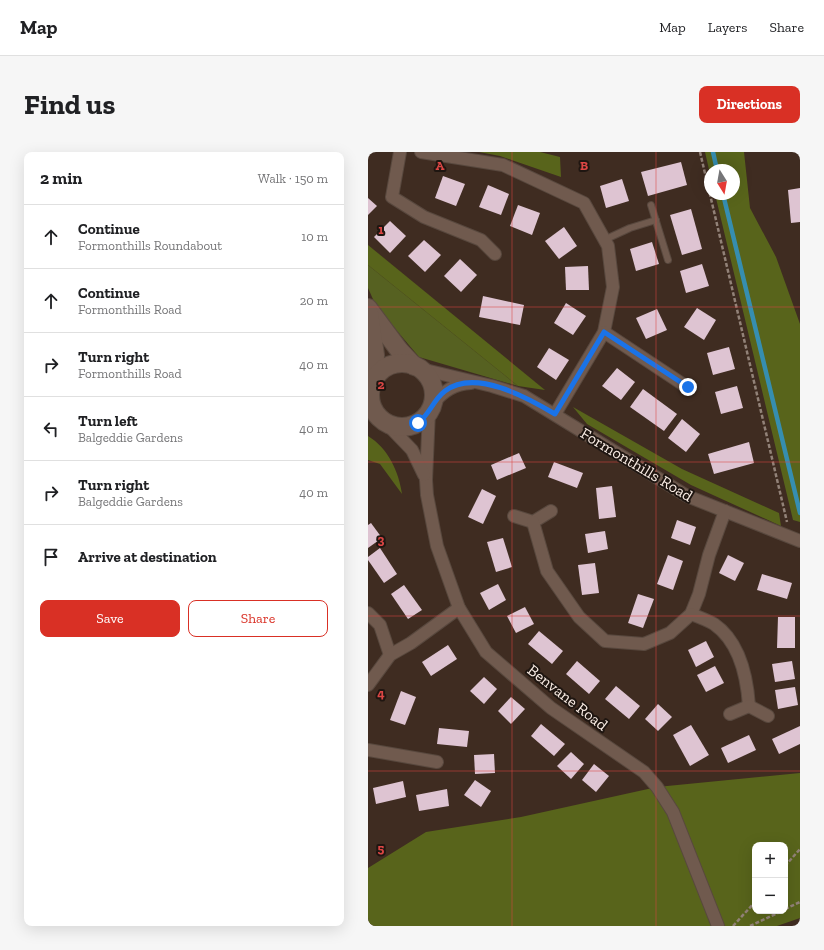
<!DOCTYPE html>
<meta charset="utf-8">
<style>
:root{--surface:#fff;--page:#f6f6f6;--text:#202124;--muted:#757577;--line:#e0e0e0;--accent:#d93025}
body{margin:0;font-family:"Zilla Slab",serif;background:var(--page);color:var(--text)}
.controls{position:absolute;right:12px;bottom:12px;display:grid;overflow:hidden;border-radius:8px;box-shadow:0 4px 16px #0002}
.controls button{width:36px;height:36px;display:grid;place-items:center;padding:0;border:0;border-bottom:1px solid var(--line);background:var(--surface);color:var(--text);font:20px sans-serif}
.compass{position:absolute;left:336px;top:12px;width:36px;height:36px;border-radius:50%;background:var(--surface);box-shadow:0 4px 16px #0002;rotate:169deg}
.stop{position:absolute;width:12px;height:12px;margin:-9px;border:3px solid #1a73e8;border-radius:50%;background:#fff}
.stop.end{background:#1a73e8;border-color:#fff;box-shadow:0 1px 4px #0008}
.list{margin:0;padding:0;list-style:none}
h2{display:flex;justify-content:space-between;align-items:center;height:52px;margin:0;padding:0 16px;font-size:17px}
h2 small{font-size:13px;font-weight:400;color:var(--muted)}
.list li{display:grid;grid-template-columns:26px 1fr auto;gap:12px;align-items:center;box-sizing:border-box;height:64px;padding:0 16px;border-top:1px solid var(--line)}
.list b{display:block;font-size:15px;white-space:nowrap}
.list p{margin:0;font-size:13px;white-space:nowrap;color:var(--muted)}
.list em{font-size:13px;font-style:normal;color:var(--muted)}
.actions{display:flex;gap:8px;padding:12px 16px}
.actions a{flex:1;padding:9px 0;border:1px solid var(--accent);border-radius:8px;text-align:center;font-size:14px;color:var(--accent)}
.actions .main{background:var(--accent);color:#fff}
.icon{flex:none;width:22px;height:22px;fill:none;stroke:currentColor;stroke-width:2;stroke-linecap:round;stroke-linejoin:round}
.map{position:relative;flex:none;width:432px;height:774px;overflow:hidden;border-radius:8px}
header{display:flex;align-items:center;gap:24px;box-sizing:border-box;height:56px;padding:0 20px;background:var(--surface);border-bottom:1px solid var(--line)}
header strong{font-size:19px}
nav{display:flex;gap:22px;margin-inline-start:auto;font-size:14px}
.intro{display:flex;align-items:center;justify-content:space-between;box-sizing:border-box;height:96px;padding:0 24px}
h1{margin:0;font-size:28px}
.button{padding:10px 18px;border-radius:8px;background:var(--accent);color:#fff;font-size:14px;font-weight:700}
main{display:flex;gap:24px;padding:0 24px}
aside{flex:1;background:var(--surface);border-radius:8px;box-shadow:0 4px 16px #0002}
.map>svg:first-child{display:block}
.green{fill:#566121}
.forest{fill:#58641b;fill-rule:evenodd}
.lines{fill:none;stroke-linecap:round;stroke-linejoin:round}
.stream{stroke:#368eb0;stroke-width:4.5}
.building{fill:#dec4d2}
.lane-casing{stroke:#58483e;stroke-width:8}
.street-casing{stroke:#58483e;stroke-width:14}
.secondary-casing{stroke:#58483e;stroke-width:20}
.path{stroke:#928278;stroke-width:2.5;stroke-dasharray:4 2;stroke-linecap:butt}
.lane{stroke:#705a4e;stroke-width:6}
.street{stroke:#705a4e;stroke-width:12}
.secondary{stroke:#705a4e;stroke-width:18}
.route{stroke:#1a73e8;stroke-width:5}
.grid{fill:none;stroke:#db4644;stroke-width:1;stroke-opacity:0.55}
.labels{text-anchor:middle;stroke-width:4;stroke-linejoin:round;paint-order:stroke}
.street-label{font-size:16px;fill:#faede5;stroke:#1f1611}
.grid-label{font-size:13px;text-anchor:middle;font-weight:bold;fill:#db4644;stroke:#1f1611;stroke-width:4;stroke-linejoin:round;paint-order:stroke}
</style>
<header>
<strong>Map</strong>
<nav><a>Map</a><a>Layers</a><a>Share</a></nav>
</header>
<div class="intro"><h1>Find us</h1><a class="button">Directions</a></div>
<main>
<aside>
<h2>2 min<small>Walk · 150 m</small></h2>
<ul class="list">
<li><svg class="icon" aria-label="ahead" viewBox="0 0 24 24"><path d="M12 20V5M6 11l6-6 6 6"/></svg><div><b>Continue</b><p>Formonthills Roundabout</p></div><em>10 m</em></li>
<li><svg class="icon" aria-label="ahead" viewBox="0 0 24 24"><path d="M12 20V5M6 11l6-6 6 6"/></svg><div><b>Continue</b><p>Formonthills Road</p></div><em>20 m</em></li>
<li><svg class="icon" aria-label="right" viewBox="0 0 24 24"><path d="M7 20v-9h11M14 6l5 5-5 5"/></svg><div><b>Turn right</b><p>Formonthills Road</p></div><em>40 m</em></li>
<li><svg class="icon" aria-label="left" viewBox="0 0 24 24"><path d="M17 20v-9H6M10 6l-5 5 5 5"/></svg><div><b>Turn left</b><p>Balgeddie Gardens</p></div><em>40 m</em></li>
<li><svg class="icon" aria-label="right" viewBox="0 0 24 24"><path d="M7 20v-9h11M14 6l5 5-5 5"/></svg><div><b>Turn right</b><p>Balgeddie Gardens</p></div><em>40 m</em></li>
<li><svg class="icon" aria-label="arrive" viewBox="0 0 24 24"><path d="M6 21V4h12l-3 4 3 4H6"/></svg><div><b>Arrive at destination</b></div></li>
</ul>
<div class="actions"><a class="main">Save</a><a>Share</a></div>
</aside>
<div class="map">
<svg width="432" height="774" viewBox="0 0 432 774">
<rect width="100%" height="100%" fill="#3f2c21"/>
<polygon class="green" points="0,113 150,234 51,205 8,154 0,136"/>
<g class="forest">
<polygon points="111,0 172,0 192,5 193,25 132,4"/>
<polygon points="337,0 376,0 382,56 408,105 432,172 432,370 425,368 347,42 366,42 366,18 342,18 342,22"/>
<polygon points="0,93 177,238 150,234 0,113"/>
<polygon points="205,255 314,317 411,361 413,374 323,333 219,272"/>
<path d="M0 284C20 296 31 320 34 342L12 312 0 308Z"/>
<path d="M432 621V766L409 774H0V716L58 680 153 665 289 635ZM387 693H417V759H387Z"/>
</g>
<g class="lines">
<g class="stream">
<polyline points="345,0 349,18"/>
<polyline points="355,42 432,361"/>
</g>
</g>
<g class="building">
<polygon points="313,10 319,33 280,44 273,20"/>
<polygon points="75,24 97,32 88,54 67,46"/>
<polygon points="254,27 261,49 238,56 232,34"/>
<polygon points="120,33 141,42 133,63 111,55"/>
<polygon points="432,36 432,70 423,71 420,38"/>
<polygon points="0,46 9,54 0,63"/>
<polygon points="150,53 172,61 164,83 142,74"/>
<polygon points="323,57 334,97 314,103 302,63"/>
<polygon points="22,69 38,84 22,101 6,85"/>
<polygon points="196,75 209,94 191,107 177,89"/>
<polygon points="56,88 73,103 57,120 40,104"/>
<polygon points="284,90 291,112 268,119 262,97"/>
<polygon points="92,107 109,123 93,140 76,124"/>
<polygon points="334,112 341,134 318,141 312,119"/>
<polygon points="220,114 221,138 198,138 197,115"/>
<polygon points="115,144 156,153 152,173 111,165"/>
<polygon points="198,151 218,164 205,183 186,171"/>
<polygon points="329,156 348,168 336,188 316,175"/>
<polygon points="289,157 299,178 278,187 268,166"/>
<polygon points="361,195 367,217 345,223 339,201"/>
<polygon points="181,196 201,208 188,228 169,215"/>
<polygon points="249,216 267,230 253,248 234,234"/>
<polygon points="369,234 375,256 353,262 347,240"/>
<polygon points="275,237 309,262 296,279 262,255"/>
<polygon points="314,267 332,282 318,300 300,286"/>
<polygon points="381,290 386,311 346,322 340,302"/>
<polygon points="151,301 158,316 129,328 123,313"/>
<polygon points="186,310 215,321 209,336 180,325"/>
<polygon points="244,334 248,365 231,367 228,336"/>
<polygon points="114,337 128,344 115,372 100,365"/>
<polygon points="309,368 328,375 322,393 303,386"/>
<polygon points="3,371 14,386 0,396 0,373"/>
<polygon points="237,379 240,397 220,401 217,382"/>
<polygon points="135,386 144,415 128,420 119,390"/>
<polygon points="12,396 29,422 16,431 0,408 0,405"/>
<polygon points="300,403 315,409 305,438 289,432"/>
<polygon points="360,403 376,411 367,429 351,421"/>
<polygon points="227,411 231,441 214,443 210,413"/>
<polygon points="394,422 424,431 419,447 389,438"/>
<polygon points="130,432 138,448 121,458 112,441"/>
<polygon points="36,433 54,458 40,467 23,442"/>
<polygon points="270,442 286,447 275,476 260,471"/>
<polygon points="157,455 166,472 148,481 139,464"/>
<polygon points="410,465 427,465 427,496 409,496"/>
<polygon points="171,479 195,499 184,512 160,492"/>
<polygon points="338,489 346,505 328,515 320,498"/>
<polygon points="80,493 89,507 63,524 54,510"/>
<polygon points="209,509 232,529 221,542 198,522"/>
<polygon points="424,509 427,527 407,530 404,512"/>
<polygon points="347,514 356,531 338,540 329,523"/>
<polygon points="116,525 129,537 116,552 102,539"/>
<polygon points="248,534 272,554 261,567 237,547"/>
<polygon points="427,535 430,553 410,557 407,538"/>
<polygon points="33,539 48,545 37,573 22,568"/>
<polygon points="143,545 157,557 143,572 130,559"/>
<polygon points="290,552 304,565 290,579 277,567"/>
<polygon points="173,572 197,592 186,604 163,584"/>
<polygon points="323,573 341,603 322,614 305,583"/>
<polygon points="432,574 432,592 411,602 404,587"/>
<polygon points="71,576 101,579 99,595 69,592"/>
<polygon points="381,583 388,598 360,611 353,596"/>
<polygon points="203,600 216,612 203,627 189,614"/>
<polygon points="126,602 127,621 107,622 106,603"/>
<polygon points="226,612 241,624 228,640 214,628"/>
<polygon points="107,628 123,639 113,655 96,643"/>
<polygon points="35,629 38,645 8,652 5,636"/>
<polygon points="79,637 81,654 51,659 48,643"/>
</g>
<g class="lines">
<g class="lane-casing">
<g id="lane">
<polyline points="283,53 300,108"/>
<polyline points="236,88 262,76 288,68"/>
</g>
</g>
<g class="street-casing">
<g id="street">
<polyline points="32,0 24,45 56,65 113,88 127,102"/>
<polyline points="53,0 135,13 216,51 240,94 245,135 236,180 187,262"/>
<polyline points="236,180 319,235"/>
<polyline points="53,217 124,234 156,244 319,344 432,389"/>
<path d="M65 251C76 239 86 232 103 231"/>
<polyline points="61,259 58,328 59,343 69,394 91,456 118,500 183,556 276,620 289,635 305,660 350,774"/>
<polyline points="18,271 44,298 56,323"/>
<polyline points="146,364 165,370 183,359"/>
<polyline points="165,370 179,419 211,465 237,489 276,492 302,481 323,462 331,442 341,403 357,359"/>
<polyline points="0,461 12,473 22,503"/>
<path d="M323 462C331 465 339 468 346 472 372 490 379 524 381 554"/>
<polyline points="0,533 22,503 43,491 91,456"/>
<polyline points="362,562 381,554 400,564"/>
<polyline points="0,598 69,610"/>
</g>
</g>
<g class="secondary-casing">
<g id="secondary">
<polyline points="0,156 31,198 46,214"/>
<polyline points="1,161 7,203 6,229"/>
<circle cx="34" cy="243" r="32"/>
</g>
</g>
<g class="path">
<polyline points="332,0 419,370"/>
<polyline points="417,714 432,697"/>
<polyline points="417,757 432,750"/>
<polyline points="365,774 387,750"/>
<polyline points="382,774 414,759"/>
</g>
<use href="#lane" class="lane"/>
<use href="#street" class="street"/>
<use href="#secondary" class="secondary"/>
</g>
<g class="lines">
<path class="route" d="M50 271C62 262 65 248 77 239 107 216 160 246 187 262L236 180 320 235"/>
</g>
<path class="grid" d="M144 0V774M288 0V774M0 155H432M0 310H432M0 464H432M0 619H432"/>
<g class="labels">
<g class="street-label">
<text transform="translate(269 312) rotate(31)" y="6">Formonthills Road</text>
<text transform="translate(200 545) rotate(38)" y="6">Benvane Road</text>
</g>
</g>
<g class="grid-label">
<text x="72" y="18">A</text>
<text x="216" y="18">B</text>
<text x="13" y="82">1</text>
<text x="13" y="237">2</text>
<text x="13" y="392">3</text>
<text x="13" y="546">4</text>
<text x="13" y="701">5</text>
</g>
</svg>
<div class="controls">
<button>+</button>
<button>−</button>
</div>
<svg class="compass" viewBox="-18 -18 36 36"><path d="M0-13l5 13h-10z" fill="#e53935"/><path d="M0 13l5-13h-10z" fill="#757577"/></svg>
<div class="stop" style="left:50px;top:271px"></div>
<div class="stop end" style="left:320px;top:235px"></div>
</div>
</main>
